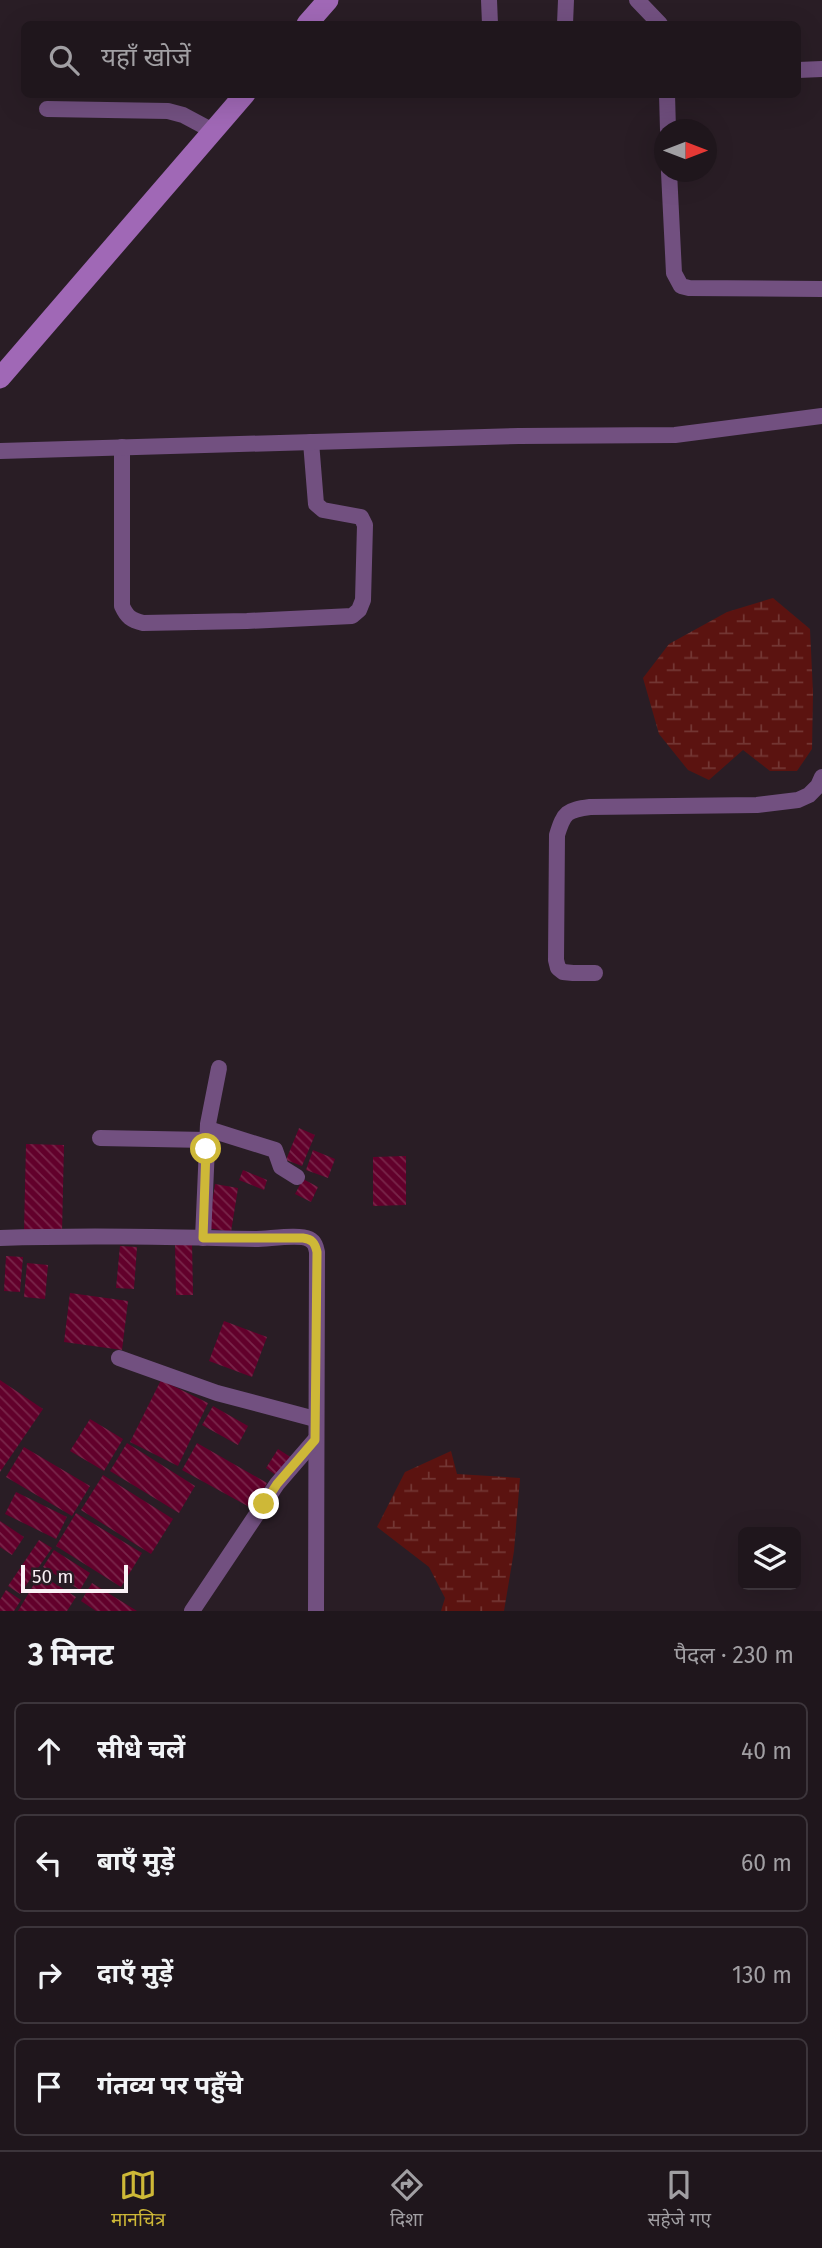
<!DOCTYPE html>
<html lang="hi">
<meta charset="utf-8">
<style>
:root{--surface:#1f161c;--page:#2c2329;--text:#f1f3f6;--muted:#a19fa3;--line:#3c353b;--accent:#ceb837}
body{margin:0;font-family:"Fira Sans","Noto Sans Devanagari",sans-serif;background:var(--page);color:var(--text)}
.controls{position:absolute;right:21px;bottom:21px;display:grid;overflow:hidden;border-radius:10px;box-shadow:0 7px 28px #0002}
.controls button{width:63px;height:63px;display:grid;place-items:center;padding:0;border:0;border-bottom:2px solid var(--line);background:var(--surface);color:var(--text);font:35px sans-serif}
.compass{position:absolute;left:654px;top:119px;width:63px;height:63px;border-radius:50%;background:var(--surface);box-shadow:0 7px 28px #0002;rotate:90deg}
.scale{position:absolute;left:21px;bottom:18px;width:107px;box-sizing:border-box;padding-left:7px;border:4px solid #faf1f6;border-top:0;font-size:19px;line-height:24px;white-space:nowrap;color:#faf1f6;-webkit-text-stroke:5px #291d25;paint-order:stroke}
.stop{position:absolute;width:21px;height:21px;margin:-16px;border:5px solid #ceb837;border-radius:50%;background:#fff}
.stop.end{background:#ceb837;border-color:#fff;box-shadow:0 2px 7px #0008}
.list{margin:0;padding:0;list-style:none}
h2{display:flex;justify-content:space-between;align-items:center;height:91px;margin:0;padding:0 28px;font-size:30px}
h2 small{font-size:23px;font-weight:400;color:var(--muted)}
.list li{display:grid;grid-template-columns:46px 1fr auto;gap:21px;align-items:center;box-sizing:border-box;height:98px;margin:0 14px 14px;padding:0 14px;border:2px solid var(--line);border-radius:10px}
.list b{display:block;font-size:26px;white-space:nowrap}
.list em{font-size:23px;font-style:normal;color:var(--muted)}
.icon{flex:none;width:38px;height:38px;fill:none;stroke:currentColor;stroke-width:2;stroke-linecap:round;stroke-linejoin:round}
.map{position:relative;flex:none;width:822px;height:1611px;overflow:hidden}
.search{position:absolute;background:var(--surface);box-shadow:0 7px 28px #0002;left:21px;right:21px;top:21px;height:77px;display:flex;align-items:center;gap:18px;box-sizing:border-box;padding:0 24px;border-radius:10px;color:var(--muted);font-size:26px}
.sheet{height:539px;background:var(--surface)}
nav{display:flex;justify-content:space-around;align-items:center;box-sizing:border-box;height:98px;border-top:2px solid var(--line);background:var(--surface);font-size:19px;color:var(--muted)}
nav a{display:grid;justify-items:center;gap:4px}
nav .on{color:var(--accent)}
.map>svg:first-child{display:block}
.wetland{fill:url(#wetland-marsh)}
.building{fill:url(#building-back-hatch)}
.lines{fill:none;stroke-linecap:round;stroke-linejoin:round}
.street{stroke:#725080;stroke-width:16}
.secondary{stroke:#a068b6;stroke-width:21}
.route{stroke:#ceb837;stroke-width:9}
</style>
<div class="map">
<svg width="822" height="1611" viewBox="0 0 822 1611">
<defs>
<pattern id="wetland-marsh" width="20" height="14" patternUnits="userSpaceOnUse" patternTransform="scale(1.75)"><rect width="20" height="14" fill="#5b1310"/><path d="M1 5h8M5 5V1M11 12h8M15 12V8" fill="none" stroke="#733633"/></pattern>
<pattern id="building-back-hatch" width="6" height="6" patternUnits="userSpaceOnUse" patternTransform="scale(1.75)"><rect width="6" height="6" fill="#62002b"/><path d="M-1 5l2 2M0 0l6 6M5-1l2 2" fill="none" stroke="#79264a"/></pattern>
</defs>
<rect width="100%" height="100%" fill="#291d25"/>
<g class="wetland">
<polygon points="773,598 810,629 813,693 812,749 797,771 770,771 743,750 709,780 688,770 659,734 643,678 669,644 727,612"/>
<polygon points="451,1451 457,1474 520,1478 514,1551 504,1611 441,1611 445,1598 429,1567 377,1527 405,1472"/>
</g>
<g class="building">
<polygon points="299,1128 315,1135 302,1166 286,1160"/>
<polygon points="26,1144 64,1145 62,1233 24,1232"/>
<polygon points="313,1150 335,1159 328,1178 306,1170"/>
<polygon points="406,1156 406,1205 373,1206 373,1157"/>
<polygon points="243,1170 267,1180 264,1190 239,1180"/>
<polygon points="303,1179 318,1187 311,1202 295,1194"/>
<polygon points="215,1184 238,1188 231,1232 208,1228"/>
<polygon points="192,1242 193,1295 176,1295 175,1243"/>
<polygon points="120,1246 137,1247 134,1289 116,1288"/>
<polygon points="6,1256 23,1257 20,1292 4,1291"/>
<polygon points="27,1263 48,1265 45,1299 24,1297"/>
<polygon points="70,1293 128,1301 122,1350 64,1342"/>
<polygon points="224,1321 267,1337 252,1377 209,1361"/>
<polygon points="0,1380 43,1409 0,1472"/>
<polygon points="161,1380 208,1403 178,1466 130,1442"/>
<polygon points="213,1406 248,1426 238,1445 202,1425"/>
<polygon points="90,1419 123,1439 104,1471 70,1451"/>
<polygon points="127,1443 195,1486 179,1513 110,1471"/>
<polygon points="197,1443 267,1483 253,1509 182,1470"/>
<polygon points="24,1447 90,1486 72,1516 6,1477"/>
<polygon points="278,1449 292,1458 280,1478 266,1468"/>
<polygon points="103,1475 173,1519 151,1554 81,1510"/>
<polygon points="16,1492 67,1517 56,1539 5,1514"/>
<polygon points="76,1513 142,1553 121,1587 56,1546"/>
<polygon points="0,1521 24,1537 12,1555 0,1547"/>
<polygon points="39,1540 52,1548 20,1594 8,1586"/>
<polygon points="54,1550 90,1573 80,1590 43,1567"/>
<polygon points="40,1574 76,1597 67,1611 18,1611"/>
<polygon points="92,1583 137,1611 96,1611 81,1601"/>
<polygon points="6,1590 21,1600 14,1611 0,1611 0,1600"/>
</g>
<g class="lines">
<g class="street">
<polyline points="489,0 490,24"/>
<polyline points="637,0 660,24"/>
<polyline points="565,24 566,0"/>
<polyline points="798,70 822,69"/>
<polyline points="667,94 668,130"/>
<polyline points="47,109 168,111 183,115 213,131"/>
<polyline points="669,172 674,273 681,286 689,288 822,289"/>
<path d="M122 447V606C127 617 131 620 143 623L247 621 352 616 359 610 363 600 365 525 361 517 323 510 316 504 311 442"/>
<polyline points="0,451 519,436 675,435 822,416"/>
<path d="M595 973H573L563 972 558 968 556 960 557 835C564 812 567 810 590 807L757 805 798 800 809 795 818 786 822 777"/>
<polyline points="208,1129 275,1150 281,1167 297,1177"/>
<polyline points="100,1138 207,1140"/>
<path d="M0 1238C85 1235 171 1237 256 1239 269 1239 299 1234 309 1239 315 1242 316 1247 317 1252L316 1611"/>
<polyline points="203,1238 208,1124 219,1068"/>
<polyline points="119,1358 217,1393 315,1419"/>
<polyline points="192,1611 277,1484 315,1440"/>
</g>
<g class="secondary">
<polyline points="307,24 328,0"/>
<polyline points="0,378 245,94"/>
</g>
</g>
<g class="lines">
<path class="route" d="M206 1149 203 1238H303C312 1239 315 1243 317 1252L315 1440 277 1484 264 1504"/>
</g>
</svg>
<div class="controls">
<button><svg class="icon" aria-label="layers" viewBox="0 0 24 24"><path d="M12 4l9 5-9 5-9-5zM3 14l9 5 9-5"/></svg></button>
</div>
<svg class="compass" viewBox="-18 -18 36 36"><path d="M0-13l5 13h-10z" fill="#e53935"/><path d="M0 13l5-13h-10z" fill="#a19fa3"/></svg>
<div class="scale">50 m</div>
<div class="stop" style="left:206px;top:1149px"></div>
<div class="stop end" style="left:264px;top:1504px"></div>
<div class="search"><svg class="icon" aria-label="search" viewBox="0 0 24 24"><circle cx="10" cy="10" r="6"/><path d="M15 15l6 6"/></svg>यहाँ खोजें</div>
</div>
<section class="sheet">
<h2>3 मिनट<small>पैदल · 230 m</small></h2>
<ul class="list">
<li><svg class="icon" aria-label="ahead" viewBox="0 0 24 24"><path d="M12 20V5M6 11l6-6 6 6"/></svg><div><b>सीधे चलें</b></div><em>40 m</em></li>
<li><svg class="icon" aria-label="left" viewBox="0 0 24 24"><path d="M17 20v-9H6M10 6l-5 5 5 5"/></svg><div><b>बाएँ मुड़ें</b></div><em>60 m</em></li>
<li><svg class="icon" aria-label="right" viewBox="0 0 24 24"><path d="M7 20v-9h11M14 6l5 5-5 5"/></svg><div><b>दाएँ मुड़ें</b></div><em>130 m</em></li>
<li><svg class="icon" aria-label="arrive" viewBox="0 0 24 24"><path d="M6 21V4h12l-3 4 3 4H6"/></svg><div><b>गंतव्य पर पहुँचे</b></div></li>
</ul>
</section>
<nav>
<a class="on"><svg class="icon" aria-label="map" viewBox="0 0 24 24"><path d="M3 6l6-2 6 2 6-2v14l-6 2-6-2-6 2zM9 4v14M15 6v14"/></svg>मानचित्र</a>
<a><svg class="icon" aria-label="directions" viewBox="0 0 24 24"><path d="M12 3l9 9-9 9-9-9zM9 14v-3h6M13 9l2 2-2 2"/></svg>दिशा</a>
<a><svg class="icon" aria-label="saved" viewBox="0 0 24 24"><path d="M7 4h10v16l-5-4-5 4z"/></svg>सहेजे गए</a>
</nav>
